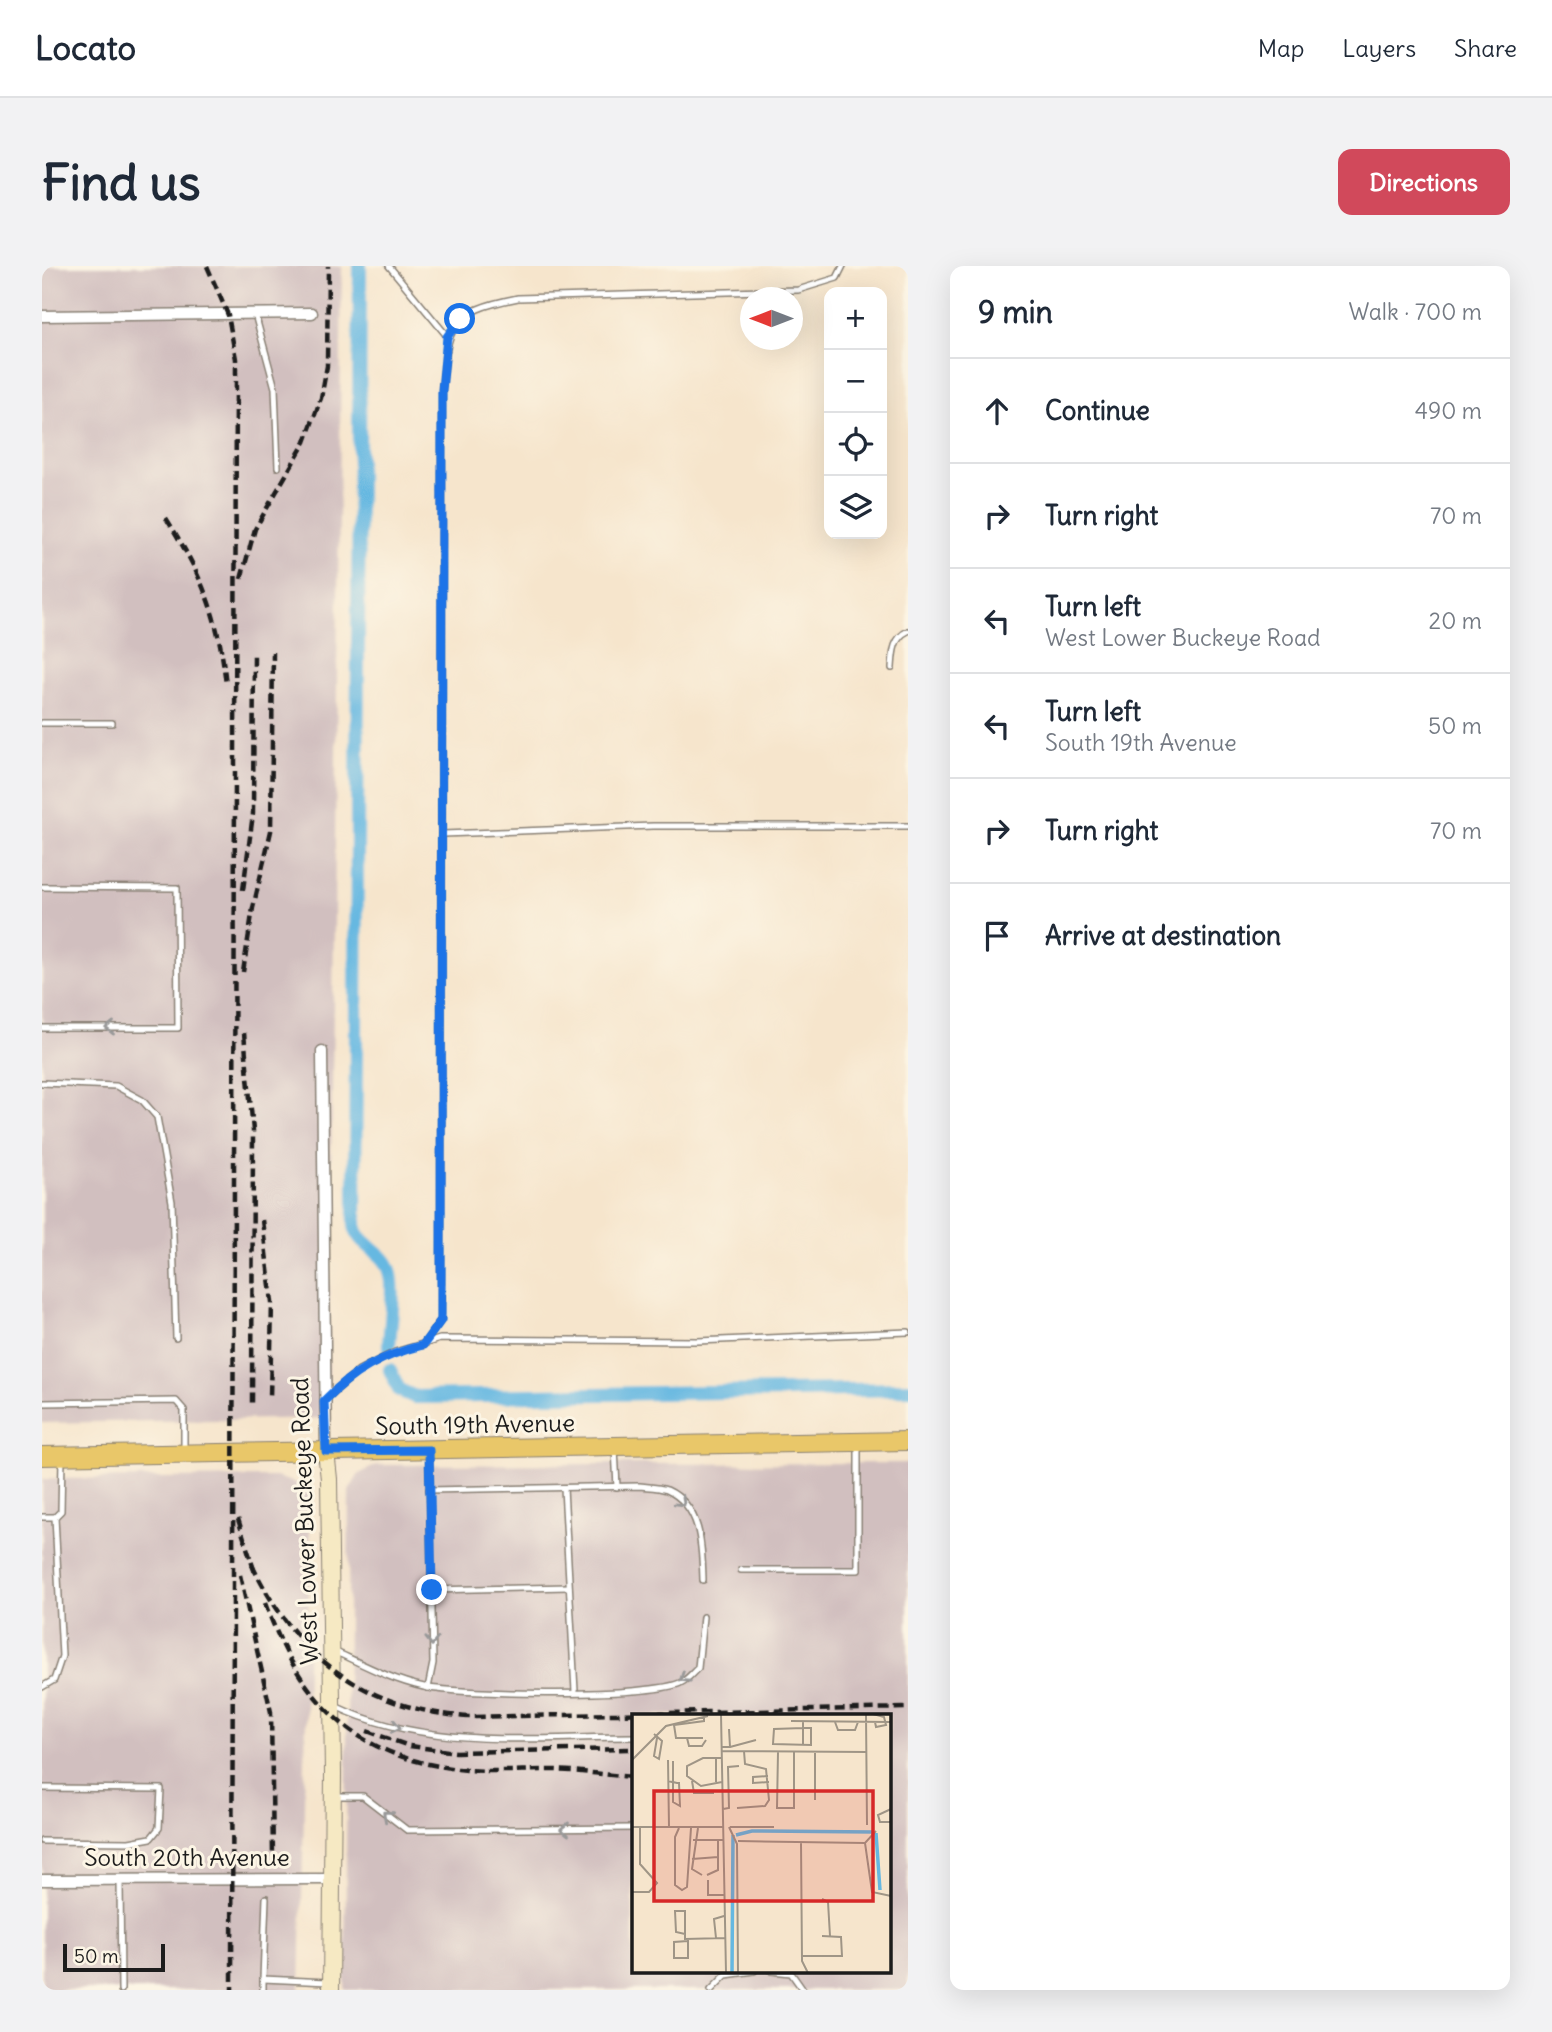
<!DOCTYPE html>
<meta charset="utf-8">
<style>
:root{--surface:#fff;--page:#f2f2f3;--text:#1f2937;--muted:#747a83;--line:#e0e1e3;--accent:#d1495b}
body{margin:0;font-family:Delius,sans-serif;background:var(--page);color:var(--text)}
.controls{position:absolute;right:21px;top:21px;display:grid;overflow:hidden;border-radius:14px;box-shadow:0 7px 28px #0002}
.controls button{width:63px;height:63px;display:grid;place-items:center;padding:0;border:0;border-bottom:2px solid var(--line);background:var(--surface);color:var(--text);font:35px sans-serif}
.compass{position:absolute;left:698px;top:21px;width:63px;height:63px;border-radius:50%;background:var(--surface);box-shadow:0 7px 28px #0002;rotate:270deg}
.scale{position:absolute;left:21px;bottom:18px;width:102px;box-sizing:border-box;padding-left:7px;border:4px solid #1c1c1c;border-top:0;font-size:19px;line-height:24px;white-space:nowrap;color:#1c1c1c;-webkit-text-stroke:5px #fcf5e5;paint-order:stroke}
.stop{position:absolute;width:21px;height:21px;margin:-16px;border:5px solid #1a73e8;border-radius:50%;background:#fff}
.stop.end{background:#1a73e8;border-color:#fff;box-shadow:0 2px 7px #0008}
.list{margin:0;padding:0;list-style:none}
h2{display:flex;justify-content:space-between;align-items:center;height:91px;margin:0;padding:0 28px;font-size:30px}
h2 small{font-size:23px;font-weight:400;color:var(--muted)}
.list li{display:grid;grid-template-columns:46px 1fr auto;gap:21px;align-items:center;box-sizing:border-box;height:105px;padding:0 28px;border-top:2px solid var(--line)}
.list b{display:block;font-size:26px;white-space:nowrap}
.list p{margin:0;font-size:23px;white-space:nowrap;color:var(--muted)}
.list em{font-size:23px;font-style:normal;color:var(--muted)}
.icon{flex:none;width:38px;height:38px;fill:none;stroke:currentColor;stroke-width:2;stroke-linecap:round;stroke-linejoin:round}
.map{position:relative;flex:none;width:866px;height:1724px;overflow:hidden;border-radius:14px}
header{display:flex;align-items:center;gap:42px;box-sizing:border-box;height:98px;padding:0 35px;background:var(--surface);border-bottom:2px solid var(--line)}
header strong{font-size:33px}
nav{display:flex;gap:38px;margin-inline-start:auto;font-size:24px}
.intro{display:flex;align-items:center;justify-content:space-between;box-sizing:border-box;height:168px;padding:0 42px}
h1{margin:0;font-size:49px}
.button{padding:18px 32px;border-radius:14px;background:var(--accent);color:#fff;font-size:24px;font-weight:700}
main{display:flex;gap:42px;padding:0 42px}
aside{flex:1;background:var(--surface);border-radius:14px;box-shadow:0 7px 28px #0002}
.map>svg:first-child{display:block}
.industrial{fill:#d1bfbf;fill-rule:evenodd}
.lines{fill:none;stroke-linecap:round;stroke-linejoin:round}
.canal{stroke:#66b8e1;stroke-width:14}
.lane-casing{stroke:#898074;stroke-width:8}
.street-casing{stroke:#898074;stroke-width:13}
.secondary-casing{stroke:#898074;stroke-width:18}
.primary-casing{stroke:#898074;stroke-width:20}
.lane{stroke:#fff;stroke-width:5}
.street{stroke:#fff;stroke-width:10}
.secondary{stroke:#f6e9c3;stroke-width:16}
.primary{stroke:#e9c769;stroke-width:18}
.rail{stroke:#1c1c1c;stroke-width:4.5;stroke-dasharray:10 5;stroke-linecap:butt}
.oneway{stroke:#999}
.route{stroke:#1a73e8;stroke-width:9}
.labels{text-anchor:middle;stroke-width:6;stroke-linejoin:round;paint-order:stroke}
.street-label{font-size:24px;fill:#1c1c1c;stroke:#fcf5e5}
.inset-river{fill:none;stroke:#66b8e1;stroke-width:3.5}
.inset-road{fill:none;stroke:#9f9586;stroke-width:2}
.view{fill:#d62828;fill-opacity:0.15;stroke:#d62828;stroke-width:3.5}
.inset-edge{fill:none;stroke:#1c1c1c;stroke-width:3.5}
</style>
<header>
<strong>Locato</strong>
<nav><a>Map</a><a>Layers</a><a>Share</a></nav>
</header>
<div class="intro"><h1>Find us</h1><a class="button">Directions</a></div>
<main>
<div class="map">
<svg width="866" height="1724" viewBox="0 0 866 1724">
<rect width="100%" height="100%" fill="#fcf5e5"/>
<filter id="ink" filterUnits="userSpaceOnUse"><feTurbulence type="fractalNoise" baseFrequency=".0143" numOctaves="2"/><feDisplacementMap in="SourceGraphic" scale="14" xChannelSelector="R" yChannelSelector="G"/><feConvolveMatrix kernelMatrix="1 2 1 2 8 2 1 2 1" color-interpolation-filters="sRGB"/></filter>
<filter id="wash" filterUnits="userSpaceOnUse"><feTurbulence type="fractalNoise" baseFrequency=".00686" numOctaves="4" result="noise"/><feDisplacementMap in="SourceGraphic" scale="28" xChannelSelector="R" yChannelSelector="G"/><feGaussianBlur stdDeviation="1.57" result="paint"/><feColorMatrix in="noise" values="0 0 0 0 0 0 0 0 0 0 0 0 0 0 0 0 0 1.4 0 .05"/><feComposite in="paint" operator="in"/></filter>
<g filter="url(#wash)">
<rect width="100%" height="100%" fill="#f6e5cc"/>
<g class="industrial">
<polygon points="0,0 300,0 286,1152 0,1157"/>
<path d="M866 1197V1724H303L307 1225 317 1208 335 1199ZM591 1449H847V1705H591Z"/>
<polygon points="234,1211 269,1222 258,1724 0,1724 0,1213"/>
</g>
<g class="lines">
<g class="canal">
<path d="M318 0 313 959C316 979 334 981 344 996 356 1012 348 1059 347 1079"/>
<polyline points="348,1104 357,1124 373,1131 866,1123"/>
</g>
</g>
</g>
<g filter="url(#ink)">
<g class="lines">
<g class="lane-casing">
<g id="lane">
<polyline points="347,0 405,70"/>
<polyline points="213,48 233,122 236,201"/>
<path d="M850 402C851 387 851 372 866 365"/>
<polyline points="0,457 70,457"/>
<polyline points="401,568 611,560 866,560"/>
<polyline points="0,621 135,622 136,762 0,762"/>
<polyline points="0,817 74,820 100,834 115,851 130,936 134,1072"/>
<path d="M381 1079 399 1054 400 124C406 58 407 46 476 32L756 24 795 12 801 0"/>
<polyline points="285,1132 317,1104 353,1086 398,1073 656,1075 866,1066"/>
<polyline points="0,1137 134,1135 142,1144 142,1186"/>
<polyline points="573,1182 575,1221"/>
<polyline points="522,1222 533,1425"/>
<path d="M387 1224 597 1220C605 1221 617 1221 625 1224 660 1240 660 1281 661 1314"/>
<polyline points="0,1251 13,1251 19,1245 20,1193"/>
<polyline points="699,1304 816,1304 816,1180"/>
<polyline points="390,1324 527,1321"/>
<path d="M292 1385C322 1399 350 1414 382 1421 418 1429 612 1432 640 1416 646 1413 651 1406 656 1402L661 1351"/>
<polyline points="0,1421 12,1414 20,1390 13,1251"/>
<polyline points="386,1422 391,1397 387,1187"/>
<path d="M293 1440C385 1484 492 1471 591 1471"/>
<polyline points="0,1522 119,1523 117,1562 109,1572 87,1576 0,1575"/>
<polyline points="294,1530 321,1530 365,1564 591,1562"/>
<polyline points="78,1613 79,1724"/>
<polyline points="224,1632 221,1713 286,1716"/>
<polyline points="730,1705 749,1707 761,1724"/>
<polyline points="221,1724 221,1713"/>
<polyline points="669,1724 684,1709 712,1705"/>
</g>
</g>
<g class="street-casing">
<g id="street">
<polyline points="0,50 270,47"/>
<polyline points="280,785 284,1185"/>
<polyline points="0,1614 291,1613"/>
</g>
</g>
<g class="secondary-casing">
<polyline id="secondary" points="284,1185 287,1213 291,1508 289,1724"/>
</g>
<g class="primary-casing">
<polyline id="primary" points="0,1190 866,1175"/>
</g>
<use href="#lane" class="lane"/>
<use href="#street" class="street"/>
<use href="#secondary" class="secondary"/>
<use href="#primary" class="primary"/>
<g class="rail">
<polyline points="165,0 186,49 194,93 190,1724"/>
<path d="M124 252C160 309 177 351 184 419"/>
<polyline points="199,313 213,263 263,176 279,132 285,100 286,0"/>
<polyline points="201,624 211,548 212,386"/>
<polyline points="201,706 211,642 229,565 231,386"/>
<polyline points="202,767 211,865 210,1138"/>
<polyline points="220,954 230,1036 228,1133"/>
<polyline points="196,1253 213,1307"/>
<path d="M210 1299C255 1392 323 1443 427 1451L866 1442"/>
<polyline points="198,1309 229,1446 231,1591"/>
<path d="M223 1337C258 1433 309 1490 416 1503 447 1507 480 1504 512 1504 538 1505 565 1509 591 1511"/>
<polyline points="325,1465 367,1480 414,1486 591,1483"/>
</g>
</g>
<defs><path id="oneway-chevron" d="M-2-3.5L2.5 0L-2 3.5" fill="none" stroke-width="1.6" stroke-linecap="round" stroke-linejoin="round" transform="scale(1.75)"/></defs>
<g class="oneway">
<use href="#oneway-chevron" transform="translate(68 762) rotate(180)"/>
<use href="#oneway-chevron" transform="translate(639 1236) rotate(44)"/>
<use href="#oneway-chevron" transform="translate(390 1375) rotate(89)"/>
<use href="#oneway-chevron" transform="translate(642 1412) rotate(146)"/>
<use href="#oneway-chevron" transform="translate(354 1461) rotate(13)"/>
<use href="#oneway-chevron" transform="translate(345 1549) rotate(-139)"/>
<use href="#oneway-chevron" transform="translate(523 1563) rotate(180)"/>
</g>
</g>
<g class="lines" filter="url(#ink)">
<path class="route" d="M390 1324 387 1184 284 1185 282 1135C311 1105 341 1089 381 1079L399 1054 400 124 405 71 418 53"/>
</g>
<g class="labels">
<g class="street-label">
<text transform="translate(433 1159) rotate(-1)" y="8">South 19th Avenue</text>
<text transform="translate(263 1255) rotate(-92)" y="8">West Lower Buckeye Road</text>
<text x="145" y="1600">South 20th Avenue</text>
</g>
</g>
<g transform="translate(590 1448)">
<rect width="259" height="259" fill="#f6e5cc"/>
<path class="inset-river" d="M244 119 248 176M104 121 120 117 242 118M100 259 101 121"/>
<path class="inset-road" d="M89 0 94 259M234 0 235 111M241 0 252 3 254 11 244 13 243 8M159 7 259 8M203 8 206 16H223L226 8M22 20 30 27 27 45 22 42 25 24M55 24 57 32H70L74 26M71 24H44L42 11 72 7V3M171 31V14L142 15 141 30 179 31V14H171V7M89 33H98L97 15M98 33 124 26M90 37 235 38M146 38 145 94H162V38M183 38V86M84 44V68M90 44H71L55 52V62L69 72 90 68M0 46 34 12 76 2M36 46 37 112M136 62 121 63V69L137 68M36 67 40 68H41L45 69H47L48 92 41 88V47M60 67 62 79H82M105 94 133 92 137 86 134 55 113 50 112 37M91 95 97 94 96 53 107 52M259 95 246 101 248 108H259M0 113H91M97 113 105 130 106 259M98 113H142M47 114 43 123V171L50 176 55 173 59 114M66 114 60 155 70 161M61 126H91M106 127 233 129 244 117M169 128 170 247 176 259M233 129 240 178 259 182M60 145 86 143M75 161 86 156V126M76 166V181H92M0 178H17L25 169 8 150V113M190 185 196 188 198 222M53 220 44 218 43 197H53V225L93 224M84 224 82 205 92 202M56 225V244H42V228L56 227M170 242H210L209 223 190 222"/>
<path class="view" d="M22 77H241V187H22Z"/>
<rect width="259" height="259" class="inset-edge"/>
</g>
</svg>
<div class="controls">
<button>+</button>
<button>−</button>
<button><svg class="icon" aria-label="locate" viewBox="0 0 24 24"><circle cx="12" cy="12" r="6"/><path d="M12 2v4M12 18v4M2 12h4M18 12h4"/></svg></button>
<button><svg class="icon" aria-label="layers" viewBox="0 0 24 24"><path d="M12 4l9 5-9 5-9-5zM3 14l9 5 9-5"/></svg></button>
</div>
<svg class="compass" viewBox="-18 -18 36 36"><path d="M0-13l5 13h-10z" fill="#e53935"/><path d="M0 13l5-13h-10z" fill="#747a83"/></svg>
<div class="scale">50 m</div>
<div class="stop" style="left:418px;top:53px"></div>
<div class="stop end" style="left:390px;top:1324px"></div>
</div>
<aside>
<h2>9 min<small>Walk · 700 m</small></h2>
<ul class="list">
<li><svg class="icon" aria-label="ahead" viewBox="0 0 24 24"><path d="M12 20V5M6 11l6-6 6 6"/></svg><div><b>Continue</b></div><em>490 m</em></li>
<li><svg class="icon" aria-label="right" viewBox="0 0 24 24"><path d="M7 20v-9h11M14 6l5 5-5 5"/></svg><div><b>Turn right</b></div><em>70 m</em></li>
<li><svg class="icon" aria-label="left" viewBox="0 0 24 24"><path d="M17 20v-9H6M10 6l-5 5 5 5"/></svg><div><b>Turn left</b><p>West Lower Buckeye Road</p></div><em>20 m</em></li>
<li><svg class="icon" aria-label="left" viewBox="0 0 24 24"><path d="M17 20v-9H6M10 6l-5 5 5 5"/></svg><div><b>Turn left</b><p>South 19th Avenue</p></div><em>50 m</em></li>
<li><svg class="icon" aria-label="right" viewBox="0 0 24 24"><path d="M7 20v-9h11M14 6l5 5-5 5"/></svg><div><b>Turn right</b></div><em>70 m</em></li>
<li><svg class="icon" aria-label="arrive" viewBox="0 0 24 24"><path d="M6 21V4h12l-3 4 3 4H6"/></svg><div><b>Arrive at destination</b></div></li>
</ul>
</aside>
</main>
